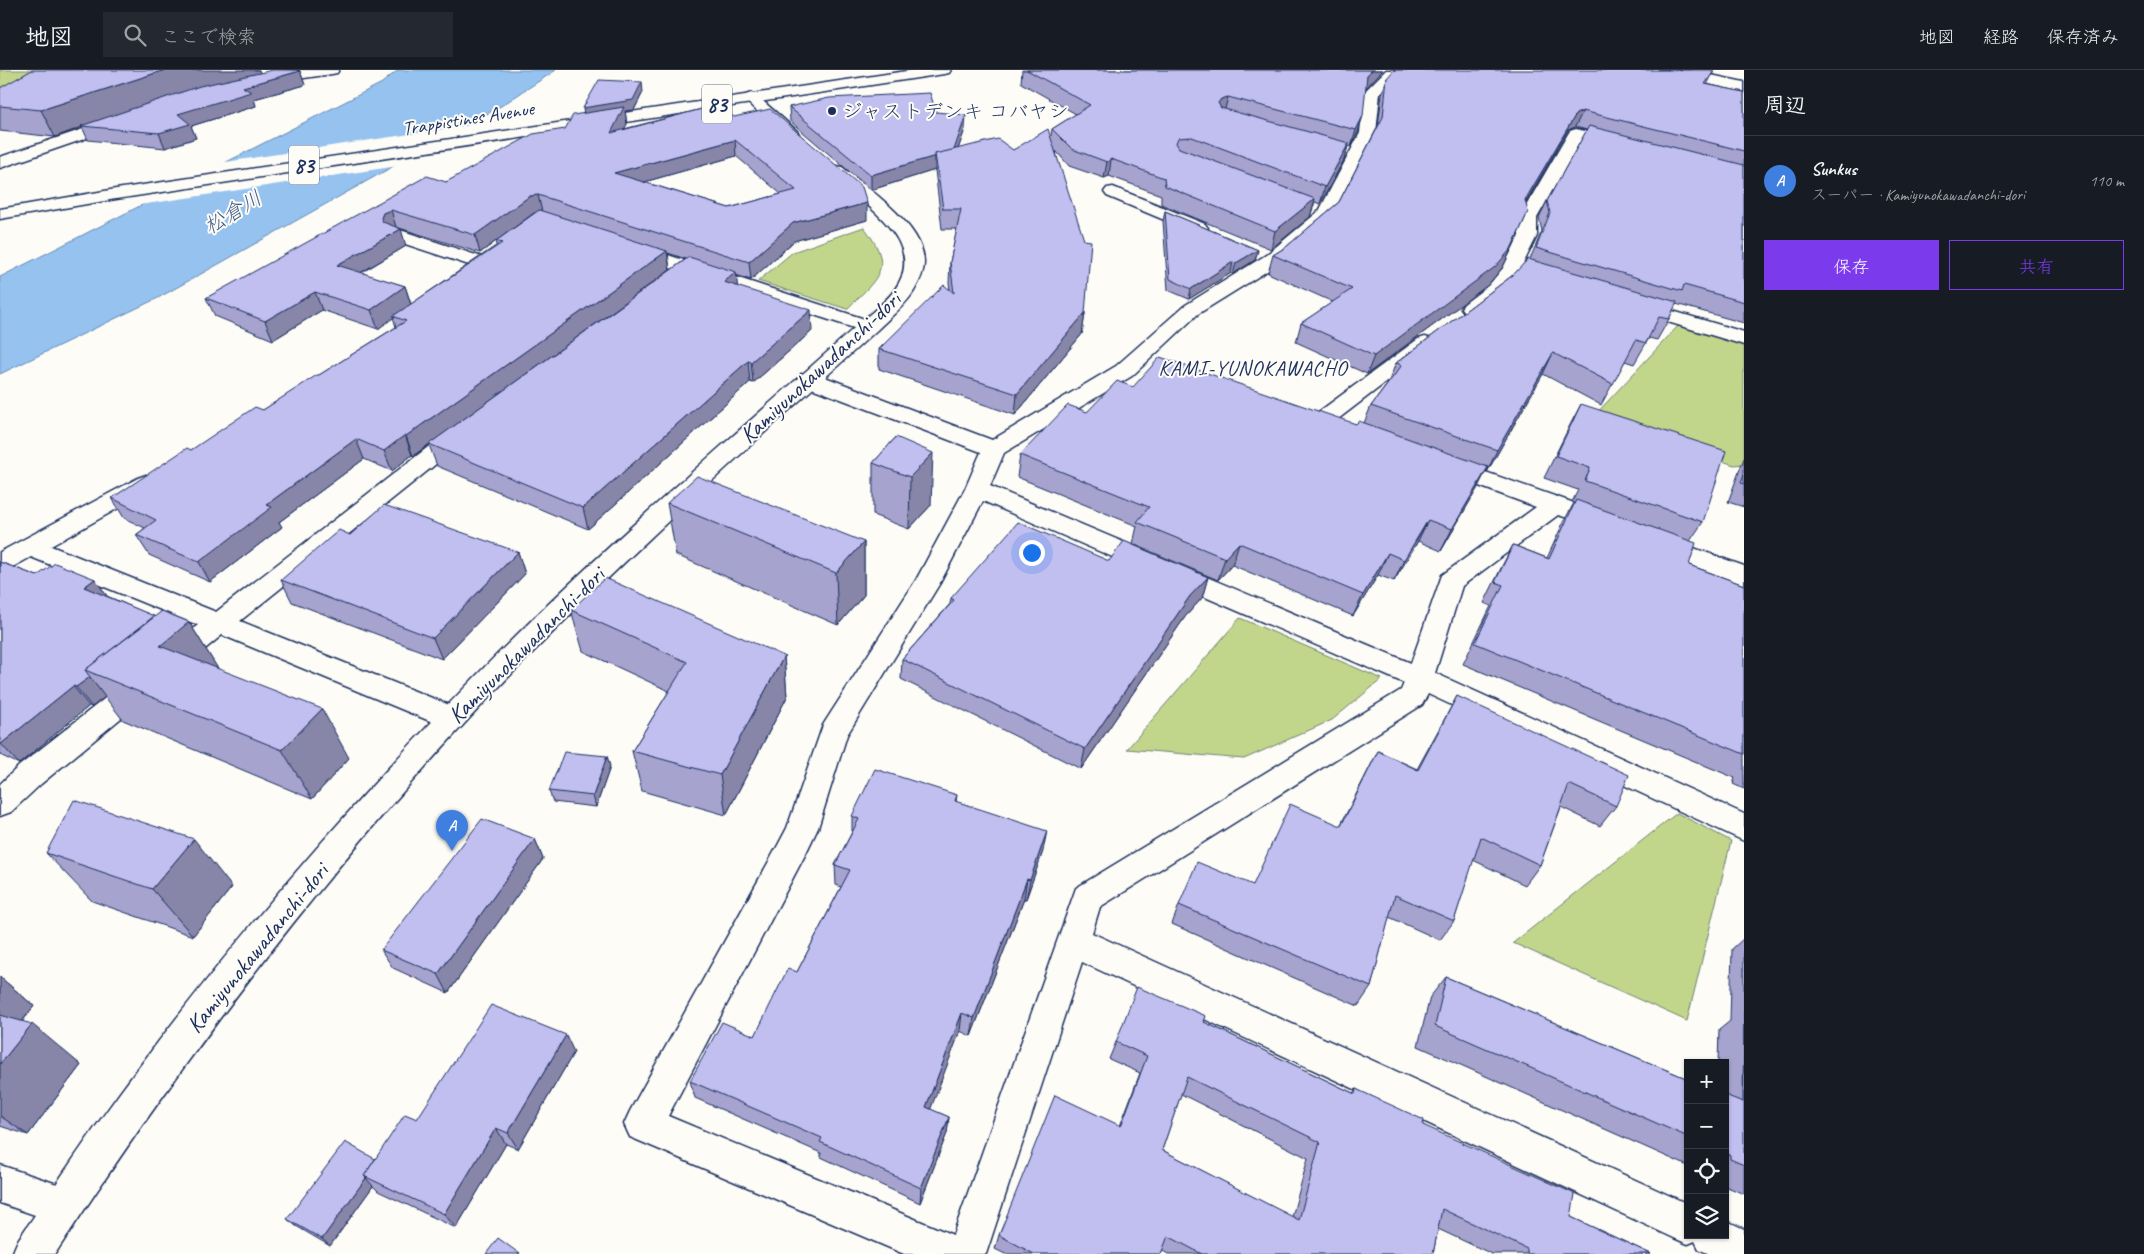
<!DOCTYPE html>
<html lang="ja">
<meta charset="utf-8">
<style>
:root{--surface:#171b24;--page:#242831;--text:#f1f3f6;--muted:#9ea1a6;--line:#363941;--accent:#7c3aed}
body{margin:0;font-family:Caveat,"Klee One",sans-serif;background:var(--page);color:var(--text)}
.controls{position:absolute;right:15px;bottom:15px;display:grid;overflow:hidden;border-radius:0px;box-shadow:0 1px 4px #0004}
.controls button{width:45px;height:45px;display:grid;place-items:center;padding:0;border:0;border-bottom:1px solid var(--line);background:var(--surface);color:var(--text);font:25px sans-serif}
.you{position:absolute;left:1031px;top:482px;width:18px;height:18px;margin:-12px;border:4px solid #fff;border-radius:50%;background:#1a73e8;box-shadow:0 0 0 8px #1a73e833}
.badge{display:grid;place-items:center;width:32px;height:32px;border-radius:50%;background:var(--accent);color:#fff;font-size:16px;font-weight:700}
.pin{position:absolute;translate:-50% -41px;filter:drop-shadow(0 1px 2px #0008)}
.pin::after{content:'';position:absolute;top:26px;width:18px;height:15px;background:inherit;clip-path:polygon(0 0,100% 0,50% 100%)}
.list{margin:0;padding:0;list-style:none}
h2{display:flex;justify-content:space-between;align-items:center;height:65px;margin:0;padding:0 20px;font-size:21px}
h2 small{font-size:16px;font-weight:400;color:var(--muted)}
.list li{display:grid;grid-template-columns:32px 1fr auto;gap:15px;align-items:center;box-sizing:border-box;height:90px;padding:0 20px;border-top:1px solid var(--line)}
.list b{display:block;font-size:19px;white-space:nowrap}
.list p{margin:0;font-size:16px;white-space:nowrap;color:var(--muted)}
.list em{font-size:16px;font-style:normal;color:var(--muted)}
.actions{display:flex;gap:10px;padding:15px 20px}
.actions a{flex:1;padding:11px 0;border:1px solid var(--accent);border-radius:0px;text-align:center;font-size:18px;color:var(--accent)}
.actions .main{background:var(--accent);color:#fff}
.icon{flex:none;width:28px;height:28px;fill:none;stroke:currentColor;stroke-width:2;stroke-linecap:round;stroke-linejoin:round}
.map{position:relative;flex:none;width:1744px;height:1184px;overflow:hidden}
header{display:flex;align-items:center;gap:30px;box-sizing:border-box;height:70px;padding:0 25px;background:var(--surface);border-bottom:1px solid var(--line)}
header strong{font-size:24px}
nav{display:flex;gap:28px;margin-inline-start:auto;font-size:18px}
.search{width:350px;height:45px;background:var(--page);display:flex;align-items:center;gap:12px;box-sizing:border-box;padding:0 18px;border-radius:0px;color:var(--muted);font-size:19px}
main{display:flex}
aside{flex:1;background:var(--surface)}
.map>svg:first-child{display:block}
.green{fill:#c2d68b;stroke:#6e8274}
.water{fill:#95c2ef;stroke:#6487b5}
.pier{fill:#fdfcf7}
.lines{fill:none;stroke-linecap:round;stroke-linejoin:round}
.street-casing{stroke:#1b2f5e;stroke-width:3}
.secondary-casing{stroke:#1b2f5e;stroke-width:3}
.primary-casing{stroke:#1b2f5e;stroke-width:3}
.street{fill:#fdfcf7;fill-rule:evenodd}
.secondary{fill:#fdfcf7;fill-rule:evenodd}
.primary{fill:#fdfcf7;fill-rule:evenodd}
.wall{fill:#a6a3ce;stroke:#1b2f5e;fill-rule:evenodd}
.shaded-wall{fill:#8785a8;stroke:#1b2f5e}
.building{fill:#c1bef0;stroke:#1b2f5e;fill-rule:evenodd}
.poi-dot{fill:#1b2f5e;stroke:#fdfcf7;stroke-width:2}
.labels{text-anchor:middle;stroke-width:4;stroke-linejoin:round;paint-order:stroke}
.far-poi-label{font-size:20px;fill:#1b2f5e;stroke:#fdfcf7;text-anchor:start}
.far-street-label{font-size:20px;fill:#1b2f5e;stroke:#fdfcf7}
.far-water-label{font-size:21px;font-style:italic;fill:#405b8a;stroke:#fdfcf7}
.far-quarter-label{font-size:21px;letter-spacing:1px;fill:#1b2f5e;stroke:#fdfcf7}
.shield{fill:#fdfcf7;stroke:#5f6c8c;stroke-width:1}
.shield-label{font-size:22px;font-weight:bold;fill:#1b2f5e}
.street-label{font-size:24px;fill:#1b2f5e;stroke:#fdfcf7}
</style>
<header>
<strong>地図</strong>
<div class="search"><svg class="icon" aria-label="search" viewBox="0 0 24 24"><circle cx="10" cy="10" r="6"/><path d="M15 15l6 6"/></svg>ここで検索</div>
<nav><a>地図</a><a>経路</a><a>保存済み</a></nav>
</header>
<main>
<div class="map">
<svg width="1744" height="1184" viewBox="0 0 1744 1184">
<rect width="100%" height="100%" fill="#fdfcf7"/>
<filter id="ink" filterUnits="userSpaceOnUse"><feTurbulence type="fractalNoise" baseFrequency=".02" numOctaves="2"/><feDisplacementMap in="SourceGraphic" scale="10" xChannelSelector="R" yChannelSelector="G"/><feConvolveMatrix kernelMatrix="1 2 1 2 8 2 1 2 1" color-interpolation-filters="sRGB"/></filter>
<g filter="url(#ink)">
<g class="green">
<polygon points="0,0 72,0 0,29"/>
<path d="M864 157C895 198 879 207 847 239L758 211 793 182Z"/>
<polygon points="1678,256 1744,275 1744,394 1734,395 1594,346"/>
<polygon points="1240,548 1382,609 1332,650 1244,689 1127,679"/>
<polygon points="1677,743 1731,771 1687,951 1513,873"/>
</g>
<polygon class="water" points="398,0 556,0 501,36 158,228 0,304 0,207 382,13"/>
<polygon class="pier" points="470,55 398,96 133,136 219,93"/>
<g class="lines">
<g class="street-casing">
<g id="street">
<polygon points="297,0 339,0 337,3 332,4 263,14 258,12 255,9 258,6 263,4"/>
<path d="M1386 0H1402L1380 23 1376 63 1332 148 1280 193 1198 244 1132 306 1004 383 990 416 1411 593 1442 505 1536 437 1438 401 1434 396 1438 391 1446 389 1454 391 1577 434 1580 440 1577 446 1568 448 1558 445 1462 516 1435 603 1744 744V771L1428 624 1422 635 1100 837 1092 863 1688 1134V1165H1725V1150L1744 1159V1184H1709L1699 1179 1695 1171 1688 1174 1674 1168 1082 892 986 1184H904L630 1067 624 1054 630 1041 778 775 787 758 823 655 916 510 965 419 981 382 801 314 798 309 801 304 809 303 817 304 992 370 1116 296 1184 236 1266 185 1319 141 1360 63 1364 22ZM983 431 1404 613 1401 620 1076 818 953 1165 668 1046 805 785 818 758 847 665 940 513Z"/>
<polygon points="1659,0 1687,0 1744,12 1744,22 1661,3"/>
<polygon points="122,46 128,48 130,51 128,54 0,98 0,87"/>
<polygon points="1576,59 1625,71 1627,75 1625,79 1619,80 1581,70 1537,148 1537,166 1517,206 1503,223 1478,242 1471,244 1464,242 1461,238 1464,234 1489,215 1503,198 1519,166 1519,148 1568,64 1570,61"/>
<polygon points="1113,117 1205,154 1208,158 1205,162 1199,163 1193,162 1107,126 1104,122 1107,118"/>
<polygon points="397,159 488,189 491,193 488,197 481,199 390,169 388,165 390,161"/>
<polygon points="634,174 874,252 877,256 874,260 867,262 860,260 627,184 625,180 627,176"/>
<polygon points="1635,230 1744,262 1744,275 1628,240 1625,236 1628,232"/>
<polygon points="1425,267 1432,269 1435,273 1432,277 1329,356 1321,358 1313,356 1310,351 1313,346 1418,269"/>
<polygon points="463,354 471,356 474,361 471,366 240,551 462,640 466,648 462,656 452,659 442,656 222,565 41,714 11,742 0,746 0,714 19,696 198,555 31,487 9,499 0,502 0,482 138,408 146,405 154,408 158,413 154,418 51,476 216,542 455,356"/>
<polygon points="1657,465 1744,496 1744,515 1648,479 1645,473 1648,467"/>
<polygon points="0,1095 78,1121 84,1135 78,1149 64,1155 0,1133"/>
</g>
</g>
<g class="secondary-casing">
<g id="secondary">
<polygon points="751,23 756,25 797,61 799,64 797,67 785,67 746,31 743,28 746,25"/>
<path d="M836 96 842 97C868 119 925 156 924 193 924 203 918 214 914 221 905 236 889 248 877 260 748 378 617 494 496 620 331 793 186 984 55 1184H12L18 1170C57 1113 95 1055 137 1000 240 862 353 732 473 609 596 482 731 369 862 251 873 241 887 231 895 219 929 172 861 131 830 105L827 101 830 97Z"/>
</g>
</g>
<g class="primary-casing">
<polygon id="primary" points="913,0 951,0 949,3 944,4 116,129 0,149 0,139 116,119"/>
</g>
<use href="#street" class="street"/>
<use href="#secondary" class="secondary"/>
<use href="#primary" class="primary"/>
</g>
<g class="wall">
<polygon points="259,0 260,3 300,1 305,15 254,29 256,36 191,56 196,68 165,78 88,70 82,57 55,67 0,61 0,18"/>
<polygon points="1022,0 1383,0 1366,17 1358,62 1351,77 1348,76 1344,90 1320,134 1315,132 1310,147 1271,179 1161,134 1161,125 1109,106 1104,108 1069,96 1056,81 1085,243 1082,264 1015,345 879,299 879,279 950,220 949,213 950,192 957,159 942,159 935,100 871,120 790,51 789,37 936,42 965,59 958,79 1013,80 1051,66 1052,59 1076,44 1021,13"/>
<polygon points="1714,1 1707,15 1744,22 1744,253 1676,234 1669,249 1657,270 1649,268 1634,294 1625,291 1601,335 1543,304 1487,402 1485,401 1477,419 1441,481 1418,471 1394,511 1378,505 1353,546 1232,495 1218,510 1133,474 1137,456 1017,407 1020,385 1087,342 1133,317 1356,354 1364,353 1371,336 1388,313 1396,293 1513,205 1530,189 1542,161 1539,148 1547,131 1587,60 1575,57 1568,60 1526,133 1503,197 1488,215 1367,304 1296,272 1301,253 1333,232 1268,203 1273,185 1286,177 1339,132 1378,56 1382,24 1387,8"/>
<path d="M643 22 634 40 625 41 627 54 624 59 717 35 867 150 794 171 751 210 736 205 737 216 812 261 753 313 750 312 588 459 437 396 429 375 413 386 412 385 392 401 364 389 279 452 282 457 210 512 149 485 136 465 145 458 124 448 112 428 191 380 263 340 396 257 393 247 378 259 322 240 273 270 215 246 206 228 446 112 565 59 584 43 583 38ZM736 86 781 124 729 138 644 112ZM534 143 496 171 497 175 411 234 405 216 361 203 406 176 396 157 480 183ZM668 183 686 189 466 348 670 200Z"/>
<polygon points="1165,141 1258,180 1255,190 1233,204 1231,203 1189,229 1168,220 1163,151"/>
<polygon points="1581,334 1703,452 1690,471 1689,495 1744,515 1744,719 1733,714 1735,708 1463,594 1491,536 1484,533 1502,496 1513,475 1547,488 1564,451 1574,433 1572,432 1578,420 1544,408 1570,355"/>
<polygon points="896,367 931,435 909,459 873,445 873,393"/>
<polygon points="1744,388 1744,437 1728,432"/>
<polygon points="667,433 864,472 864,525 838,555 676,485"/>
<polygon points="518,482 525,504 442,589 292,532 281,510"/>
<polygon points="1109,491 1208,507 1202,528 1185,547 1081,699 901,609 902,589 950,534 951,528"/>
<polygon points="0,492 37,506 95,509 107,526 155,547 189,552 218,599 349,688 312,729 123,650 105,627 92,637 89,636 19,694 0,685"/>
<polygon points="571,540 784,586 787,627 726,745 642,721 632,681 669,621 583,581"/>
<polygon points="1457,626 1616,736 1600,756 1561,737 1540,795 1525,815 1473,790 1454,851 1440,870 1389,847 1371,917 1358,936 1172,854 1179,835 1253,815 1340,756 1378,681 1417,699 1445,648"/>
<polygon points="607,686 610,697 596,737 553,732 549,721"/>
<polygon points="957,725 956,732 1043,781 1026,829 1024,829 971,966 960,961 930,1039 949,1047 947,1063 920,1133 821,1087 821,1083 695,1028 690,1011 755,966 797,902 841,817 836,815 835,795 852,762 852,746"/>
<polygon points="535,769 543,789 448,923 393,898 381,880"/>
<polygon points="46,783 232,817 193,866 92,831"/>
<polygon points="1744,868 1744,1124 1725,1116 1725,993 1718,993 1719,960 1730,951 1732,879"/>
<polygon points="0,907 34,936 22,952 81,995 28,1065 0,1056"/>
<polygon points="1446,907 1688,1009 1688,1096 1418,976 1430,927"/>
<path d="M1204 952 1353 1023 1356 1019 1423 1055 1571 1147 1651 1184H1492L1438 1159 1433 1184H1168L1163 1181 1161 1184H1005L995 1179 999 1165 1120 1056 1140 1003 1109 989 1116 972ZM1181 1024 1308 1088 1292 1147 1162 1080Z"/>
<polygon points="574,982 518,1079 506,1074 456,1158 378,1121 373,1116 330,1176 296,1156 287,1149 375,1089 417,1049"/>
</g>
<g class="shaded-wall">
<polygon points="165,0 259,0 261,5 81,56 82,57 55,67 41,40"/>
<polygon points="1372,0 1383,0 1363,21 1367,5"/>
<polygon points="300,1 305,15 254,29 256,36 191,56 196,68 165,78 159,63 178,44 243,17"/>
<polygon points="642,12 643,22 634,40 625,41 627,54 614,79 584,47 583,38"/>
<polygon points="1228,27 1224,43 1217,45 1218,33 1221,29"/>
<polygon points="1583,41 1575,57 1568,60 1517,147 1525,130 1576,44"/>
<polygon points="966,45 965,59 953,94 937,99"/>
<polygon points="1363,46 1358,62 1351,77 1356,60"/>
<polygon points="735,70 736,86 616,120 614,103"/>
<polygon points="1349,73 1344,90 1320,134 1325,117"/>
<polygon points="935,86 935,100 871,120 871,105"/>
<polygon points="1111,89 1109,106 1104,108 1107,92"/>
<polygon points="538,125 542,142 534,143 480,183 475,165 530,126"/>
<polygon points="1315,129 1310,147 1271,179 1275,161"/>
<polygon points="867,133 867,150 794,171 751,210 749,192 793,153"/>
<polygon points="391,140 396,157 386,166 381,148 383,143"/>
<polygon points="1528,142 1503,197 1488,215 1367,304 1374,286"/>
<polygon points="401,159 406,176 343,213 337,195"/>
<polygon points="1258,180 1255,190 1233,204 1236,193"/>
<polygon points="667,181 670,200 413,386 406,366"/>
<polygon points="1233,192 1231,203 1189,229 1191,219"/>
<polygon points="736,202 738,222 724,212"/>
<polygon points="405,216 411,235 378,259 371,240"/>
<polygon points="315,222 322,240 273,270 265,251"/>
<polygon points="811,240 812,261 753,313 751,292"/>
<polygon points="1085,243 1082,264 1015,345 1017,324"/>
<polygon points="1553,283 1543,304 1487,402 1497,380"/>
<polygon points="748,291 750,312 588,459 583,438"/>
<polygon points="405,365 412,385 392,401 384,381"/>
<polygon points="356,369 364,389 279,452 282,457 210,512 199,492 266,435"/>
<polygon points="933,383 931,435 909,459 910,407"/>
<polygon points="1488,397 1477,419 1441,481 1452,459"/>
<polygon points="1428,450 1418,471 1394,511 1404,490"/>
<polygon points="864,472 864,525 838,555 836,503"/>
<polygon points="1239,473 1232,495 1218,510 1225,488"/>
<polygon points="518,482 525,504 442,589 433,568"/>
<polygon points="1388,483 1378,505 1353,546 1363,525"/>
<polygon points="1208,507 1202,528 1185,547 1081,699 1085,679 1190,526"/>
<polygon points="95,509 109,529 84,517"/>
<polygon points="154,546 168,566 189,552 220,602 94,604 143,555"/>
<polygon points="784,586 787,627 726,745 720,705"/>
<polygon points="90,607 105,627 92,637 76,617"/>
<polygon points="73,616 89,636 19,694 1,674"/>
<polygon points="322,639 349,688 312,729 282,680"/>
<polygon points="607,686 610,697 596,737 593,726"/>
<polygon points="1047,761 1043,781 1026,829 1030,810"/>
<polygon points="194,769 232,817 193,866 152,819"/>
<polygon points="535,769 543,789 448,923 438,904"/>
<polygon points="1027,809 1024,829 971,966 974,948"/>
<polygon points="0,907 34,936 6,972 0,967"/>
<polygon points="962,943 960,961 925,1054 926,1037"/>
<polygon points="32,954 81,995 28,1065 0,1046 0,994"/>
<polygon points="566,965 574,982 518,1079 508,1063"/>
<polygon points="949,1047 947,1063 920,1133 921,1118"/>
<polygon points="496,1058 506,1074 456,1158 444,1144"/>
<polygon points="366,1108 373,1116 330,1176 322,1169"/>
</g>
<g class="building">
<polygon points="32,0 165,0 41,40 0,36 0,18"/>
<polygon points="273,0 296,0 300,1 243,17 251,22 178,44 190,54 159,63 81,56 200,16"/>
<polygon points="1027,0 1372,0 1367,5 1363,46 1356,60 1228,27 1221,29 1218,33 1221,38 1349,73 1325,117 1192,67 1178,68 1176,73 1179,78 1315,129 1275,161 1165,116 1164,108 1111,89 1107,92 1072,79 1052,59 1090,35"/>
<polygon points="1394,0 1710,0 1714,1 1705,14 1744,22 1744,81 1583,41 1576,44 1525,130 1528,142 1511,179 1495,197 1374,286 1301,253 1352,219 1273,185 1286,177 1339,132 1383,47 1387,8"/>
<polygon points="599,10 642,12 633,30 583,38"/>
<polygon points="930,23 936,42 966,45 954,80 935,84 936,86 871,105 789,37 829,28"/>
<path d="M717 35 734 47 770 39 862 117 867 133 793 153 749 192 538 125 530 126 475 165 391 140 383 143 381 148 383 152 401 159 337 195 405 216 371 240 315 222 265 251 206 228 427 106 446 112 533 64 565 59 573 45 624 37 611 63ZM735 70 796 120 729 138 614 103Z"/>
<polygon points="1589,56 1744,95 1744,232 1684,215 1682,221 1536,178 1550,143 1547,131"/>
<polygon points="1048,59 1084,170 1091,171 1085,243 1017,324 879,279 944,215 954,223 950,192 961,139 943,139 935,84 998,69 1013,80"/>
<polygon points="539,140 667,181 406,366 405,365 384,381 356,369 266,435 272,437 199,492 136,465 156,450 112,428 187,378 191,380 255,337 263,340 317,305 319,305 406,251 393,246 502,173 496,171"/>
<polygon points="1165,141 1258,180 1236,193 1233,192 1191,219 1170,209"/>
<polygon points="689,187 736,202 724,212 811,240 751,292 748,291 583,438 429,374"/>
<polygon points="1528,189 1677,232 1669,249 1659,247 1646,273 1636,270 1613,314 1553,283 1497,380 1371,336 1402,295 1396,293 1513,205"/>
<polygon points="1160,287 1356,354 1359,351 1488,397 1452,459 1428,450 1404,490 1388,483 1363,525 1239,473 1225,488 1137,452 1149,437 1020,385 1068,335 1087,342 1117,311 1133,317"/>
<polygon points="1581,334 1726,381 1703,452 1585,411 1590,398 1556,386"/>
<polygon points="896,367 933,383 910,407 873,393"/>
<polygon points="1744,405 1744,414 1741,413"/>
<polygon points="697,406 864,472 836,503 667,433"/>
<polygon points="1576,430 1696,473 1689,495 1744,515 1744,684 1475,573 1503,515 1495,512 1513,475 1549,489"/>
<polygon points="384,435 518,482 433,568 281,510 339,460 350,465"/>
<polygon points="1018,452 1109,491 1124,471 1208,507 1190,526 1085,679 902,589 954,530 951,528"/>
<polygon points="0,492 37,506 55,493 95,509 84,517 154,546 143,555 85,600 90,607 76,617 73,616 1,674 0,674"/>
<polygon points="605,508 784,586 720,705 632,681 687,592 571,540"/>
<polygon points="162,541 189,552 160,576 322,639 282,680 85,600"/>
<polygon points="1457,626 1629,705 1616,736 1569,714 1540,795 1481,767 1454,851 1395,825 1371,917 1179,835 1197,792 1253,815 1290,734 1341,756 1378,681 1418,700"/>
<polygon points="564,682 607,686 593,726 549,721"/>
<polygon points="875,699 957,725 955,731 1047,761 1030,810 1027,809 974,948 962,943 926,1037 949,1047 921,1118 820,1072 822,1068 690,1011 722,952 755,966 788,898 797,902 850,800 835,795 859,749 852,746"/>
<polygon points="74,730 194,769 152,819 46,783"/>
<polygon points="482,749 535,769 438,904 381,880"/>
<polygon points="1446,907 1688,1009 1688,1067 1435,956"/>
<path d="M1137 917 1206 946 1204 952 1355 1024 1356 1019 1424 1050 1423 1055 1575 1124 1571 1147 1651 1184H1527V1179L1442 1139 1433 1184H1202L1168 1166 1161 1184H1034L999 1165 1055 1025 1121 1056 1147 986 1116 972ZM1187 1007 1320 1072 1299 1150 1162 1080Z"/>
<polygon points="491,935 566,965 508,1063 496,1058 444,1144 364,1106 405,1044 417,1049"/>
<polygon points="1744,940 1744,1095 1730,1089 1730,1085 1725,1083 1725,1025 1743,1032"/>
<polygon points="0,945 32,954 0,994"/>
<polygon points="345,1072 375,1089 364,1106 366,1108 322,1169 287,1149"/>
<polygon points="498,1168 520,1184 486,1184"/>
</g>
</g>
<circle class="poi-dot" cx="832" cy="41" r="5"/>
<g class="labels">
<g class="far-poi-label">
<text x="842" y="48">ジャストデンキ コバヤシ</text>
</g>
<g class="far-street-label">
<text transform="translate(468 48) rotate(-9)" y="7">Trappistines Avenue</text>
</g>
<g class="far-water-label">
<text transform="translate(233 142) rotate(-31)" y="7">松倉川</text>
</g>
<g class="far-quarter-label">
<text x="1253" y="305">KAMI-YUNOKAWACHO</text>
</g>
<g class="shield">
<rect x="702" y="14.5" width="30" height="39" rx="4"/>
<rect x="289" y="75.5" width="30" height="39" rx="4"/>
</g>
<g class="shield-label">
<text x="717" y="42">83</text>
<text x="304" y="103">83</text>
</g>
<g class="street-label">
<text transform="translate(820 297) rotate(-43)" y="8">Kamiyunokawadanchi-dori</text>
<text transform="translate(526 575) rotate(-45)" y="8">Kamiyunokawadanchi-dori</text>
<text transform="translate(257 878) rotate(-51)" y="8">Kamiyunokawadanchi-dori</text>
</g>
</g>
</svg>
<div class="controls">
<button>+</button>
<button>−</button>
<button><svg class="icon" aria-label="locate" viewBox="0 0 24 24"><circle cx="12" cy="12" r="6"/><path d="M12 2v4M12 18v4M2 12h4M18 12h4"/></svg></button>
<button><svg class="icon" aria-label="layers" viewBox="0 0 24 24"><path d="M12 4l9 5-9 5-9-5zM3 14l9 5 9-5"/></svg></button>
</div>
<div class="you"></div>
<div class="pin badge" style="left:452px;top:781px;background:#3f7fe0">A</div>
</div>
<aside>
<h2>周辺<small></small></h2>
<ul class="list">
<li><span class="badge" style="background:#3f7fe0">A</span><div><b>Sunkus</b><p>スーパー · Kamiyunokawadanchi-dori</p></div><em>110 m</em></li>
</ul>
<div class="actions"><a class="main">保存</a><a>共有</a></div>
</aside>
</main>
